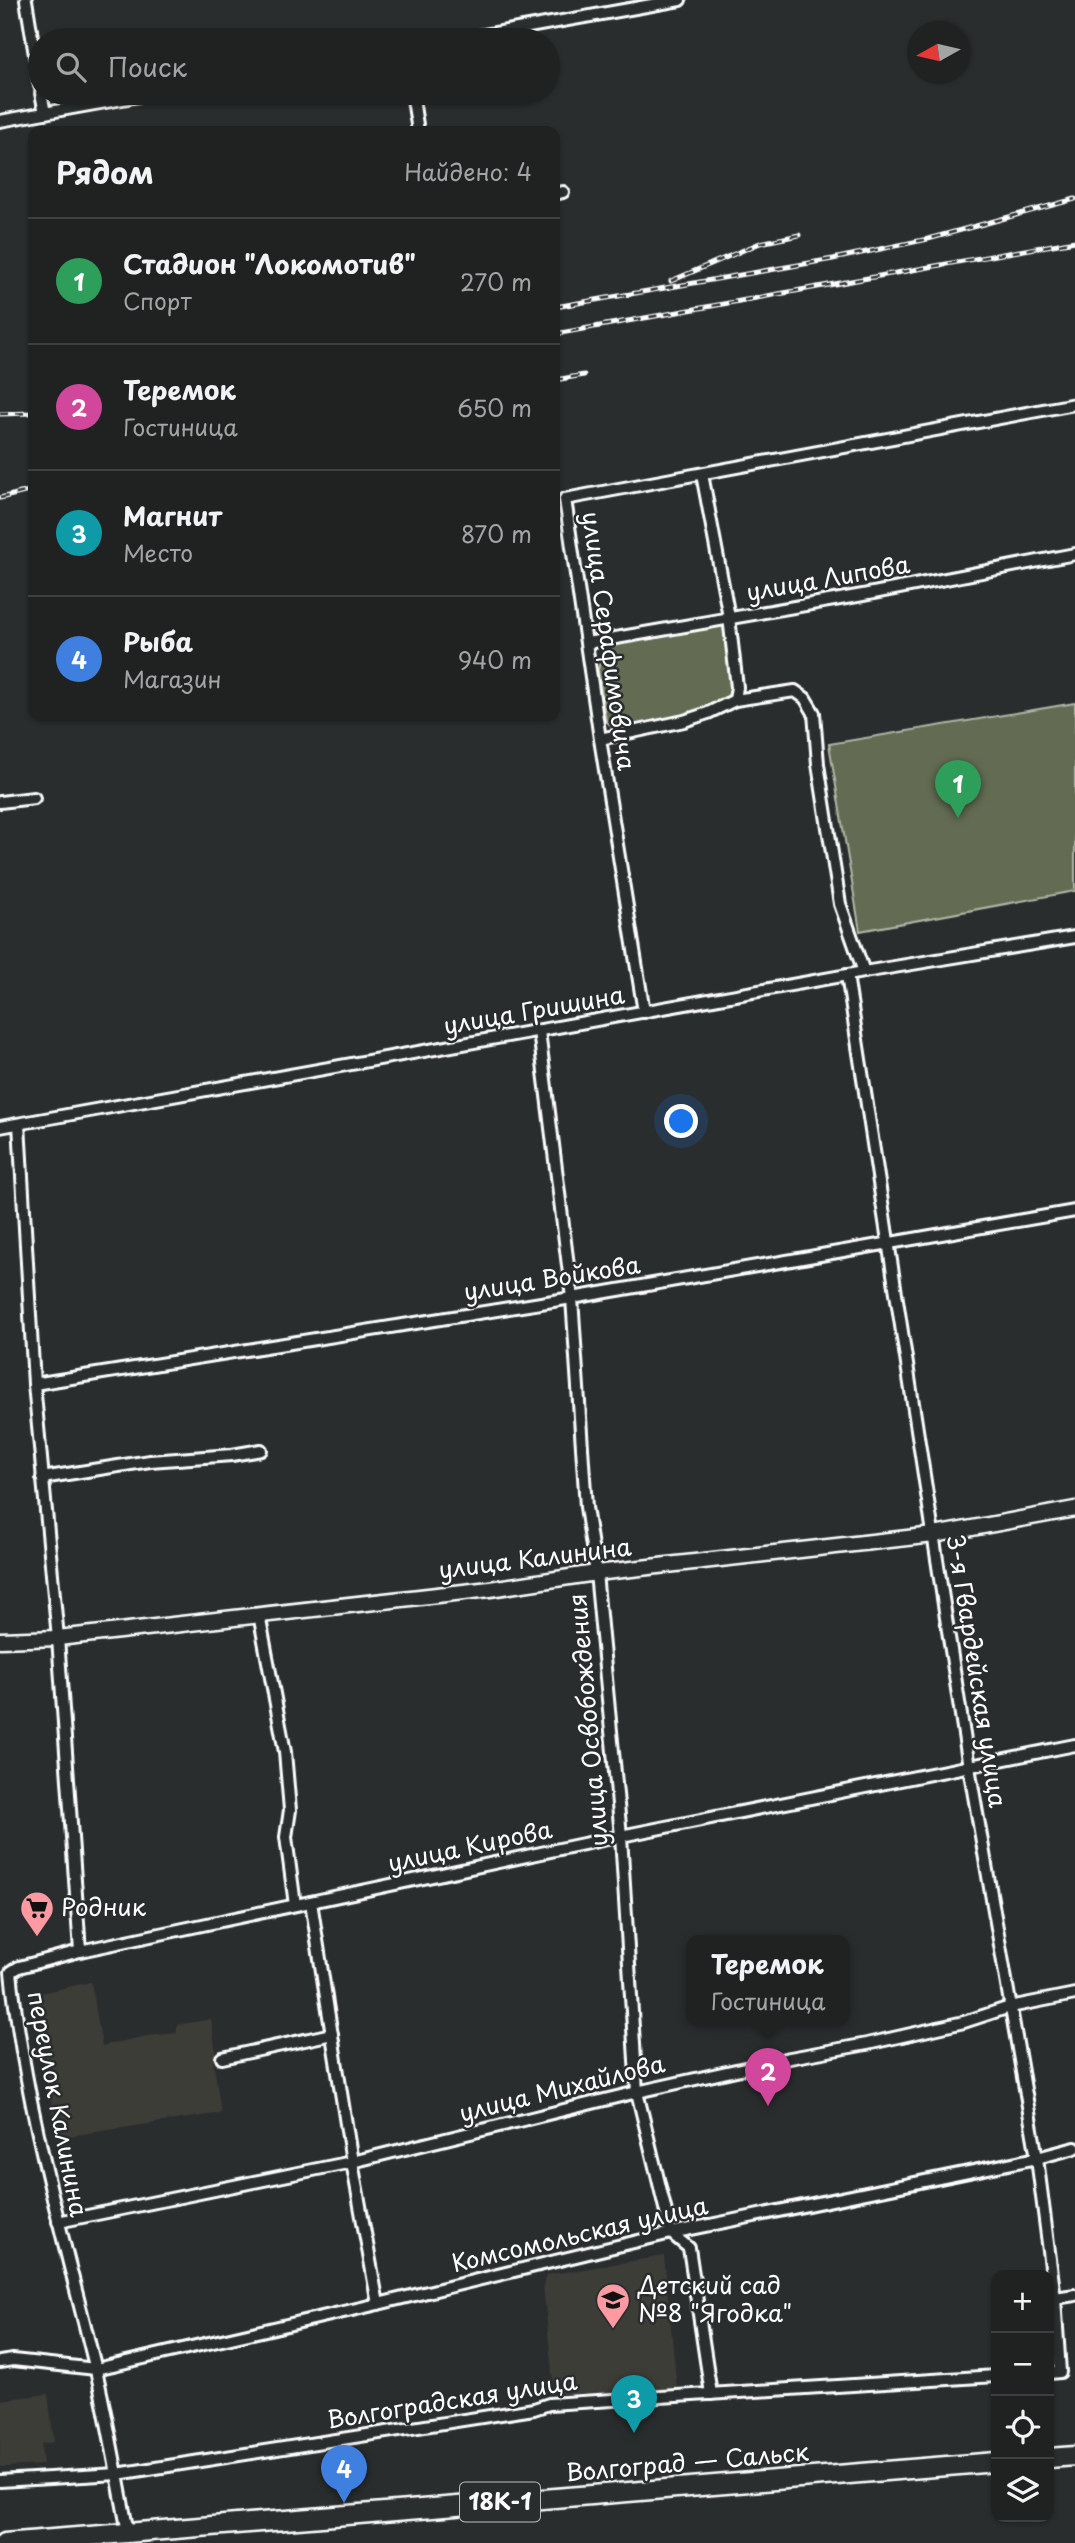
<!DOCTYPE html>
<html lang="ru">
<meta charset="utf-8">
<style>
:root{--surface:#202222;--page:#2d2f2f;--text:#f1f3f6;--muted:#a2a4a5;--line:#3d3f40;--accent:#2563eb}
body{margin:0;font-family:"Playpen Sans",sans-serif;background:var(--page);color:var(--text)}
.controls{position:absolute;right:21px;bottom:21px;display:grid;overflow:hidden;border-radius:14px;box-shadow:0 2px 5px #0004}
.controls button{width:63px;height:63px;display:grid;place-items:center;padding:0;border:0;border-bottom:2px solid var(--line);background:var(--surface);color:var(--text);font:35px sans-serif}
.compass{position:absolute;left:907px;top:21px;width:63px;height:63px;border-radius:50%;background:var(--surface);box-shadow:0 2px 5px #0004;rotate:262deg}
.you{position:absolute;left:682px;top:1122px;width:24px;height:24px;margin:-18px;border:5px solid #fff;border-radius:50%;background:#1a73e8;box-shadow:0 0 0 10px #1a73e833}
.badge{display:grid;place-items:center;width:46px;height:46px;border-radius:50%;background:var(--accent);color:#fff;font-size:23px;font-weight:700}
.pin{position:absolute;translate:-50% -58px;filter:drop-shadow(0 2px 4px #0008)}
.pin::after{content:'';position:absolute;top:37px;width:24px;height:21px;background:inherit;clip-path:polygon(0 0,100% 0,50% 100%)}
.popup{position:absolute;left:686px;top:1935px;width:164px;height:91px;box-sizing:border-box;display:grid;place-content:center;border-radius:14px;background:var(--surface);filter:drop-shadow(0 2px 5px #0005);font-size:23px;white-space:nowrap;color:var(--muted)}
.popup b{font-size:26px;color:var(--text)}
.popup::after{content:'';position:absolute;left:50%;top:100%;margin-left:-14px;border:14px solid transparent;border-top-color:var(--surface)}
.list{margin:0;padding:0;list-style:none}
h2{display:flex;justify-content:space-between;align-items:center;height:91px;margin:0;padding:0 28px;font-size:30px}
h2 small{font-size:23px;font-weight:400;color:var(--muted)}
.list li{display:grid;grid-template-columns:46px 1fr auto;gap:21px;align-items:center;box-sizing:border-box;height:126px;padding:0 28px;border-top:2px solid var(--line)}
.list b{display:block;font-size:26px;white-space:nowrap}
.list p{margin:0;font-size:23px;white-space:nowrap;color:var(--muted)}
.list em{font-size:23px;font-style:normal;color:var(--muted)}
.icon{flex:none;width:38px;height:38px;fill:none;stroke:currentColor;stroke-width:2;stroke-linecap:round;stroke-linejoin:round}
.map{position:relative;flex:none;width:1075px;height:2543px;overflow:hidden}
.search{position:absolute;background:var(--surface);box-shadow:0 2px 5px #0004;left:28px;top:28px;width:532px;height:77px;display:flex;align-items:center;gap:18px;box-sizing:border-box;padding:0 24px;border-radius:38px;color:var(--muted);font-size:26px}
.panel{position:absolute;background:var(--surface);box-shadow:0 2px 5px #0004;left:28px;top:126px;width:532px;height:595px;border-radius:14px}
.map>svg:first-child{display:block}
.built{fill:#3d3c38}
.green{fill:#636c52;stroke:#b1b6a8;stroke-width:2}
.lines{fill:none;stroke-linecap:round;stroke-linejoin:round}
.minor-casing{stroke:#fff;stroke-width:16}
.tertiary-casing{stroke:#fff;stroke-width:19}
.primary-casing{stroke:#fff;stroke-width:23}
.minor{stroke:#2a2d2e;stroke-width:10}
.tertiary{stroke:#2a2d2e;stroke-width:14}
.primary{stroke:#2a2d2e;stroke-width:18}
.rail-casing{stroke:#fff;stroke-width:5}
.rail{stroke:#2a2d2e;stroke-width:2.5;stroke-dasharray:8;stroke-linecap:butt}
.labels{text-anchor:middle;stroke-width:5;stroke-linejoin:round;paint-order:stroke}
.shield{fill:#2a2d2e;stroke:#bfc0c0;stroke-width:2}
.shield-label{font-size:23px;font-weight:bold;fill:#fff}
.street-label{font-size:24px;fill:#fff;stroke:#2a2d2e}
.poi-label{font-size:24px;fill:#fff;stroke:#2a2d2e;text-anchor:start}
</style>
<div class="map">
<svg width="1075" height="2543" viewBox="0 0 1075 2543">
<rect width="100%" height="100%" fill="#2a2d2e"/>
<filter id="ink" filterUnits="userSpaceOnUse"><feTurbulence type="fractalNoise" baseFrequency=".0143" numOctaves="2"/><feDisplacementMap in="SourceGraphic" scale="14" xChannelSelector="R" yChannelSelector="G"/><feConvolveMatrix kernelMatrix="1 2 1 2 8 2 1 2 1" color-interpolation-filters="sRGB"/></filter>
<g filter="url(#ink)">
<g class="built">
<polygon points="91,1982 102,2046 146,2036 177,2033 177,2025 211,2019 217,2059 213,2060 221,2113 56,2138 36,1994"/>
<polygon points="664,2256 677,2389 565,2394 554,2391 543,2285 546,2275"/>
<polygon points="48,2394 54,2442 41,2444 43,2465 0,2467 0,2400"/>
</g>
<g class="green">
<polygon points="724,623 733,684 726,701 681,718 616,730 606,721 598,670 604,645"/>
<polygon points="1075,703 1075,891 860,931 829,744"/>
</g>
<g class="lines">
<g class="minor-casing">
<g id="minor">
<polyline points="26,0 40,86"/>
<polyline points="456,40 680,0"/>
<polyline points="41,93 45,113"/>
<polyline points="412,93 418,131"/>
<polyline points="0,121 156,93"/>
<polyline points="555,194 563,192"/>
<polyline points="702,474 729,617 737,687 735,700"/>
<polyline points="587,643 863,595 1075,554"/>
<polyline points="600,739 684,721 708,713 735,700 795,691 805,698 814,713 818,764 840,904 864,972"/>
<polyline points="0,802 34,798"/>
<polyline points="847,975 969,1767 1037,2158 1055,2298 1060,2372 1049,2373"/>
<polyline points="644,1012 600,739 565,499 1075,404"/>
<polyline points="539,1031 572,1298 586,1507 596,1573 621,1836 637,2092 671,2233 689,2248 711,2394"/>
<path d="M19 1124 34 1384 58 1638 80 1951 19 1967 11 1972C25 2106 63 2236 95 2366 108 2421 117 2477 128 2532"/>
<polyline points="0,1127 864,972 1075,937"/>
<polyline points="34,1384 572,1298 1075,1211"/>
<polyline points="42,1478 150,1461 232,1455 261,1450"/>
<polyline points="259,1614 285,1752 290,1810 286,1837 295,1905"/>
<polyline points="311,1902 352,2162 378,2304"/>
<polyline points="80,1951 621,1836 1075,1745"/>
<polyline points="222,2058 332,2034"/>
<polyline points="58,2222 352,2162 637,2092 790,2058 867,2044 964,2022 1010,2007 1075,1994"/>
<polyline points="1055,2298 1075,2295"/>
<polyline points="0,2362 13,2360 96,2369 378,2304 671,2233 1037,2158 1075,2148"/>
<polyline points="0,2481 117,2474 534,2409 549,2404 996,2376"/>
</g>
</g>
<g class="tertiary-casing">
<polyline id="tertiary" points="0,1640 58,1638 490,1589 596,1573 934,1535 1075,1509"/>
</g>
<g class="primary-casing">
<g id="primary">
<polyline points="1049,2458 1075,2456"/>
<polyline points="4,2543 996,2462"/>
</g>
</g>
<use href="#minor" class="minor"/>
<use href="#tertiary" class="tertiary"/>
<use href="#primary" class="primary"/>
<g class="rail-casing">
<g id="rail">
<polyline points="671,281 760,243 799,235"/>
<polyline points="555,307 833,259 928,239 1075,199"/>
<polyline points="555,334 1075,241"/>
<polyline points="555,380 584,375"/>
<polyline points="0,414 33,413"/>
<polyline points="0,498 33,490"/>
</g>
</g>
<use href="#rail" class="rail"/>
</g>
</g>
<defs>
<g id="supermarket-pin" transform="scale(1.75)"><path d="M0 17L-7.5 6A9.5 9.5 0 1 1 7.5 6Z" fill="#ff9aa2" stroke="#2a2d2e"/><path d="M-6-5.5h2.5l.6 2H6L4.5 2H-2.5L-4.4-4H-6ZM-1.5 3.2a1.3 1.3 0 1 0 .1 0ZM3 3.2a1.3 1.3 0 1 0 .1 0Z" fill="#111"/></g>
<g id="school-pin" transform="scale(1.75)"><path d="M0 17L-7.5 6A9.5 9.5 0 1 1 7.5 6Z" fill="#ff9aa2" stroke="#2a2d2e"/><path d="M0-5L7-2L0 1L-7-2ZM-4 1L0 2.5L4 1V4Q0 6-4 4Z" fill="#111"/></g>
</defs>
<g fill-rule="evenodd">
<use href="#supermarket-pin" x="37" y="1908"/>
<use href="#school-pin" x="613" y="2300"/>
</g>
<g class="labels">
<rect class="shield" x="460" y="2482.5" width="80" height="39" rx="5"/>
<g class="shield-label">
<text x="500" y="2510">18К-1</text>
</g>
<g class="street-label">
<text transform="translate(828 579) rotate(-10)" y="8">улица Липова</text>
<text transform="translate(608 641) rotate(82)" y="8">улица Серафимовича</text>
<text transform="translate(534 1011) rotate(-10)" y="8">улица Гришина</text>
<text transform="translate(552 1279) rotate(-9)" y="8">улица Войкова</text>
<text transform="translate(535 1559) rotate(-7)" y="8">улица Калинина</text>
<text transform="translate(976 1671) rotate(81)" y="8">3-я Гвардейская улица</text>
<text transform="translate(589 1720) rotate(-95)" y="8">улица Освобождения</text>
<text transform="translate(470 1847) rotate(-12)" y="8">улица Кирова</text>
<text transform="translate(562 2089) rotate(-14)" y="8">улица Михайлова</text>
<text transform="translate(57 2104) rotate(79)" y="8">переулок Калинина</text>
<text transform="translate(580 2235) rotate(-13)" y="8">Комсомольская улица</text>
<text transform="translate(452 2401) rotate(-9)" y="8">Волгоградская улица</text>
<text transform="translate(687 2463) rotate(-5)" y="8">Волгоград — Сальск</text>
</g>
<g class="poi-label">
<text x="61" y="1916">Родник</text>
<text x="638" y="2294">Детский сад<tspan x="638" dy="28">№8 "Ягодка"</tspan></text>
</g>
</g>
</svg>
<div class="controls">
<button>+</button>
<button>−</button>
<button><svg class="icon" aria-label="locate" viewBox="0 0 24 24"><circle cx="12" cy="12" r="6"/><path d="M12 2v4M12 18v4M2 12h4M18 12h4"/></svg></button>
<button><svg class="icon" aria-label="layers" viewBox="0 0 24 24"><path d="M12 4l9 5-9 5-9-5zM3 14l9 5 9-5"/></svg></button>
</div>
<svg class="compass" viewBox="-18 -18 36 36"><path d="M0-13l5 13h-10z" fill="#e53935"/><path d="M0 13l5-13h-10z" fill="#a2a4a5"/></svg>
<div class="you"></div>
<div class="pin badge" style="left:958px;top:818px;background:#2e9e5b">1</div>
<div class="pin badge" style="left:768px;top:2106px;background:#d1479c">2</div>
<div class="popup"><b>Теремок</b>Гостиница</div>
<div class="pin badge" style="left:634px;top:2433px;background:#0f9aa8">3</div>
<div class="pin badge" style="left:344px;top:2503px;background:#3f7fe0">4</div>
<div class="search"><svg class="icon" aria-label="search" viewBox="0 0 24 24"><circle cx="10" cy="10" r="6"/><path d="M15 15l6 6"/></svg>Поиск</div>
<section class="panel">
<h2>Рядом<small>Найдено: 4</small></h2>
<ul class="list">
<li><span class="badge" style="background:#2e9e5b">1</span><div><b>Стадион &quot;Локомотив&quot;</b><p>Спорт</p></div><em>270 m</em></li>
<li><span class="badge" style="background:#d1479c">2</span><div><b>Теремок</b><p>Гостиница</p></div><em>650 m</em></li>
<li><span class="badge" style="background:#0f9aa8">3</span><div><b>Магнит</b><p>Место</p></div><em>870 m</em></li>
<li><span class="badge" style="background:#3f7fe0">4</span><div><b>Рыба</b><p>Магазин</p></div><em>940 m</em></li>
</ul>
</section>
</div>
